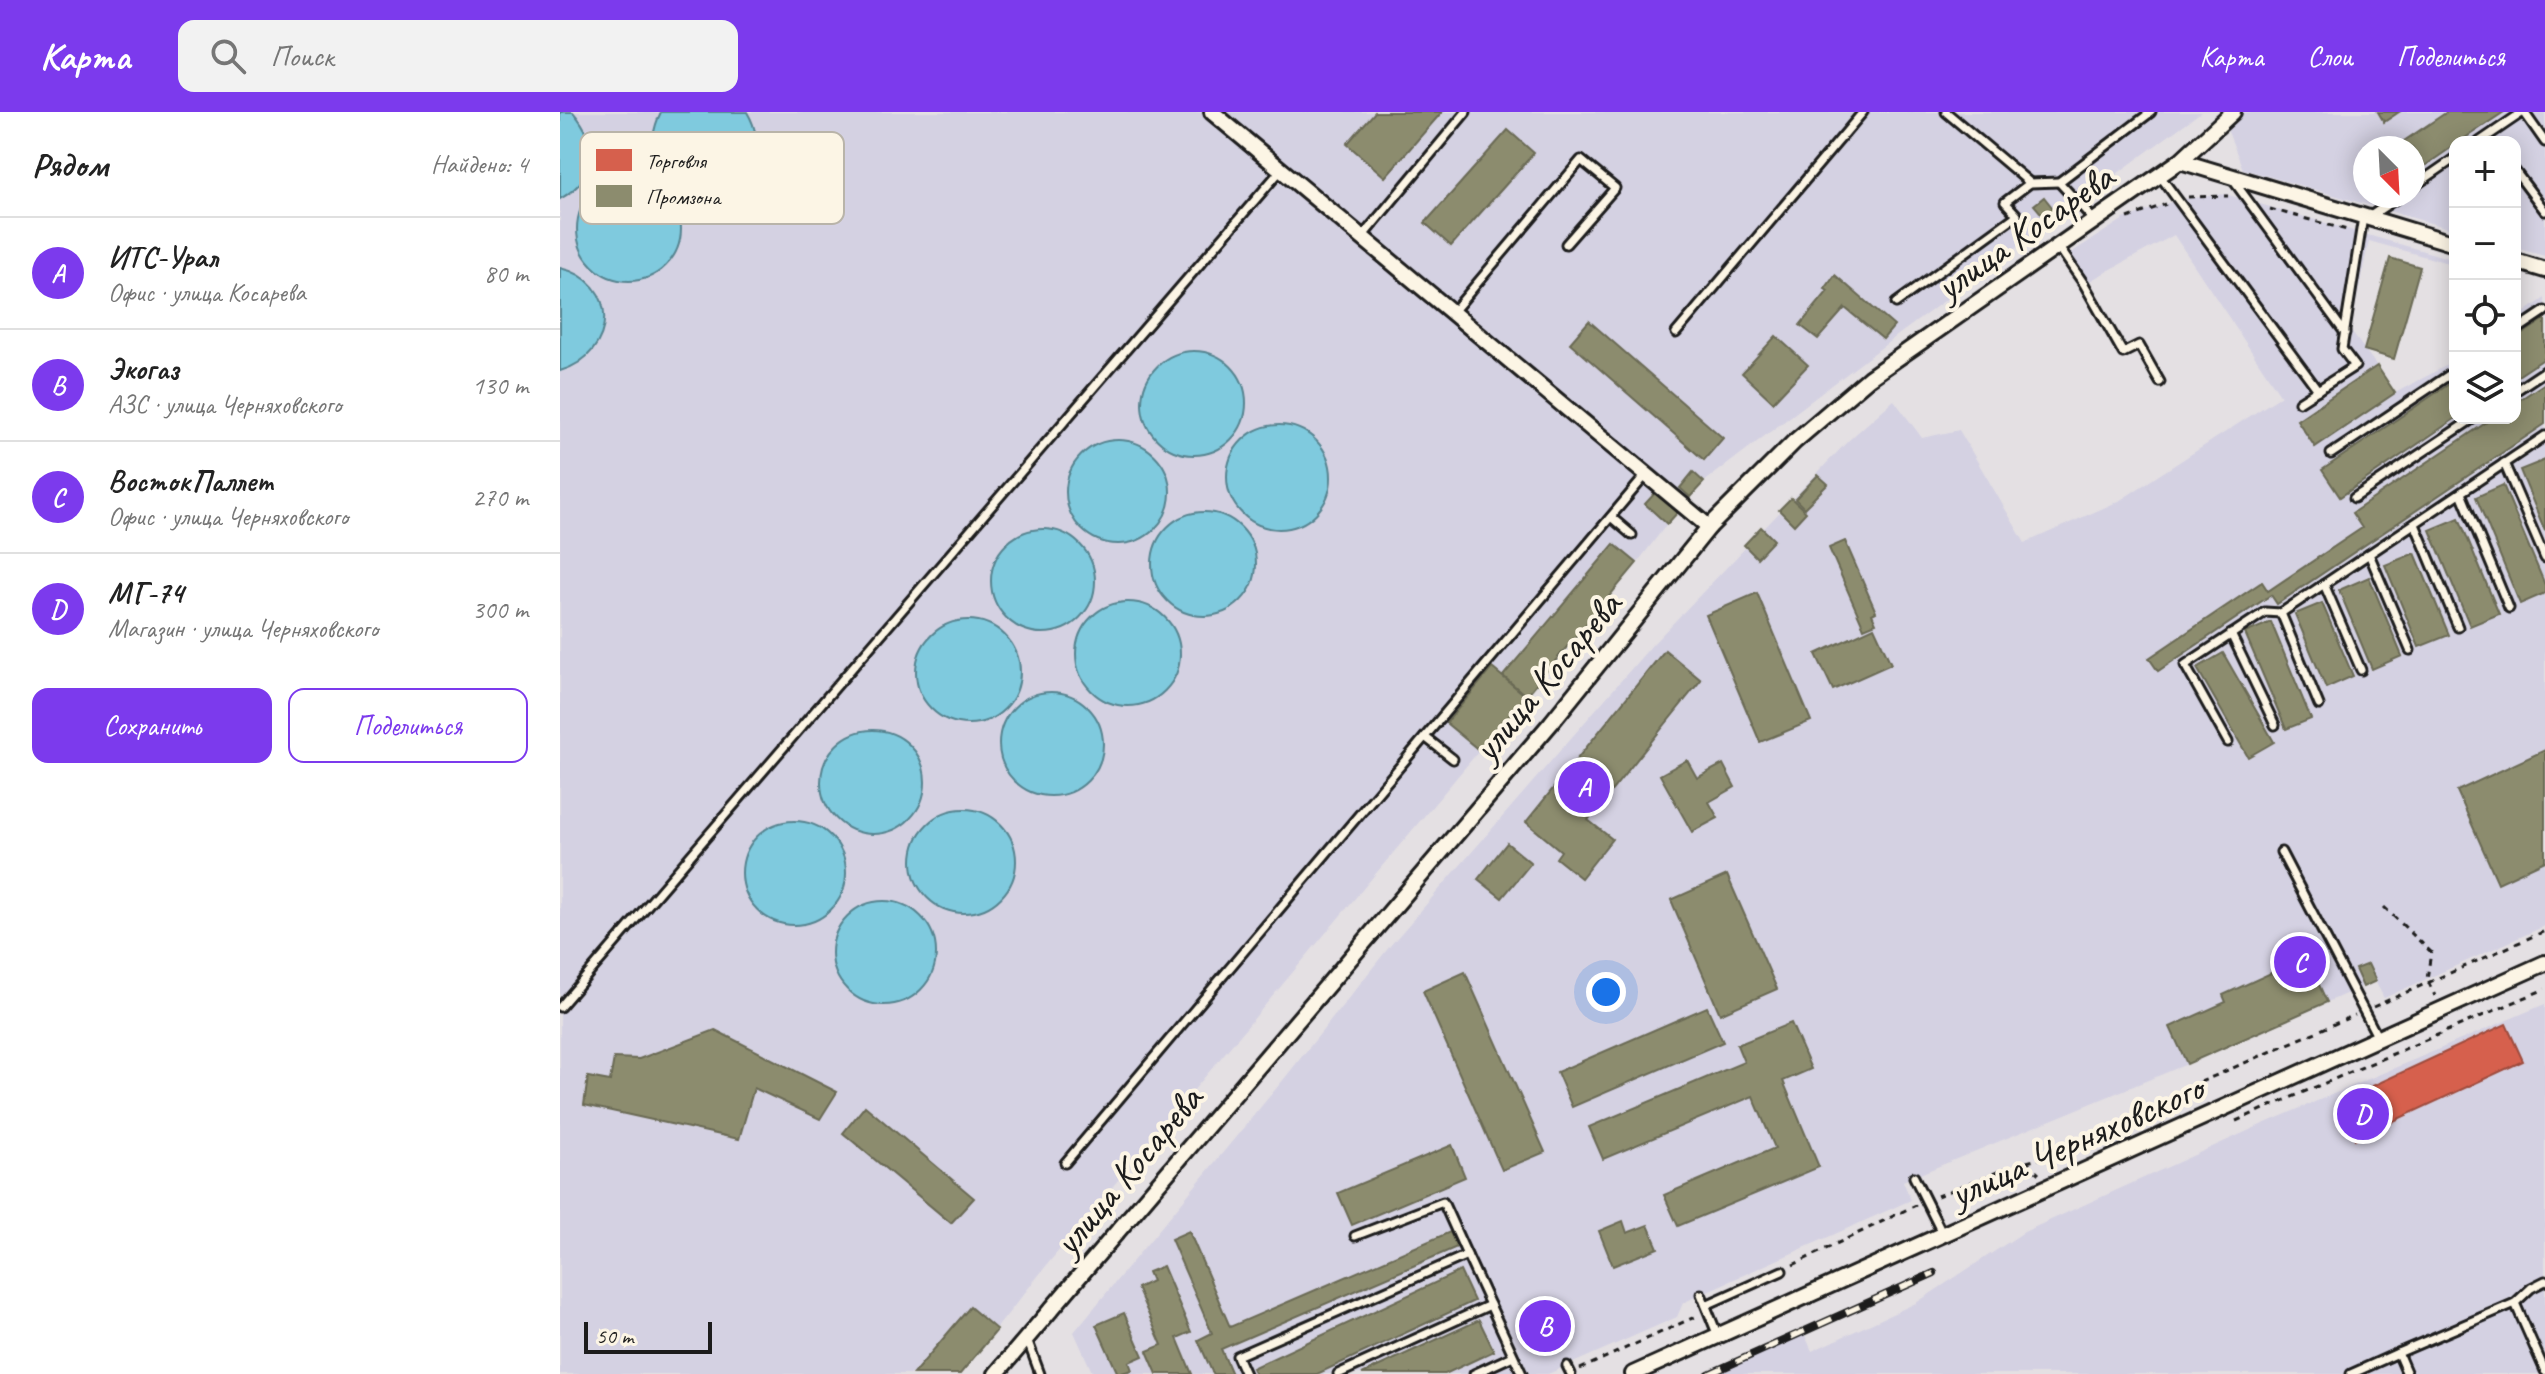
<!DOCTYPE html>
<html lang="ru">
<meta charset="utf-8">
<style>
:root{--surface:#fff;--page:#f2f2f2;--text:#222;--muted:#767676;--line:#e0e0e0;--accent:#7c3aed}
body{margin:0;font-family:Caveat,sans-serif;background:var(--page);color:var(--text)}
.controls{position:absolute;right:24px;top:24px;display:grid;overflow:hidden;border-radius:16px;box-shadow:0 4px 20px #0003}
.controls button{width:72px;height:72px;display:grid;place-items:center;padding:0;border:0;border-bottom:2px solid var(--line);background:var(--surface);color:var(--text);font:40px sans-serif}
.compass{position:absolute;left:1793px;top:24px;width:72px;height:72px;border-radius:50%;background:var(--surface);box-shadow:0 4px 20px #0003;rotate:156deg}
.scale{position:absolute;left:24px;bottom:20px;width:128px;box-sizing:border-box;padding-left:8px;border:4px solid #1c1c1c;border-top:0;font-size:22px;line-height:28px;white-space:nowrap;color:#1c1c1c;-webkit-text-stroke:6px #fcf5e5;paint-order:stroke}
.you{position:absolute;left:1046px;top:880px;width:28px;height:28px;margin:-20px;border:6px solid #fff;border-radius:50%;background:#1a73e8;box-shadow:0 0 0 12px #1a73e833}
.badge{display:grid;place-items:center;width:52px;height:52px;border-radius:50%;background:var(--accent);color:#fff;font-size:26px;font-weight:700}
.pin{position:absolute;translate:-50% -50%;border:4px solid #fff;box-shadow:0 2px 8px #0006}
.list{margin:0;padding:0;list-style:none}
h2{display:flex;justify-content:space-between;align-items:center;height:104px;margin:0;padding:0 32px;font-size:34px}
h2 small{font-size:26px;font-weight:400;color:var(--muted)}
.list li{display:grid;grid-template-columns:52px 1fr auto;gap:24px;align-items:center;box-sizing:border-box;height:112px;padding:0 32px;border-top:2px solid var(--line)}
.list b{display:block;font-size:30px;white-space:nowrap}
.list p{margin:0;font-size:26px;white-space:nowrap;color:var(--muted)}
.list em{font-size:26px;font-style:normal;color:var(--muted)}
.actions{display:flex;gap:16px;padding:24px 32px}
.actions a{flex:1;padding:18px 0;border:2px solid var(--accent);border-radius:16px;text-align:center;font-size:28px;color:var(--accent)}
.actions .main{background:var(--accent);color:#fff}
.icon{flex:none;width:44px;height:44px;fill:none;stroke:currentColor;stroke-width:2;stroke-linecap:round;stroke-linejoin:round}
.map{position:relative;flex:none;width:1985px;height:1262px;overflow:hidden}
header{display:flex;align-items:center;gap:48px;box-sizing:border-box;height:112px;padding:0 40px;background:var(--accent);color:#fff}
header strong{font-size:38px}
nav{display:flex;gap:44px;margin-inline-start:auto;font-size:28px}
.search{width:560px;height:72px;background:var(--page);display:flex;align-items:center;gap:20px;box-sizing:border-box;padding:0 28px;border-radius:16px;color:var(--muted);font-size:30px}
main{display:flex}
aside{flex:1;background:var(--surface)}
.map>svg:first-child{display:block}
.built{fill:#d4d1e2;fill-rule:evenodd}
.water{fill:#7fcade;stroke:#578490;stroke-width:2}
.shops{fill:#d6604d;stroke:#9e4c3e;stroke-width:2}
.industry{fill:#8c8c6e;stroke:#6a6a55;stroke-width:2}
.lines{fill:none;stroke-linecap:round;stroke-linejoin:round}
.lane-casing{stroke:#1c1c1c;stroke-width:13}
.street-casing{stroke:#1c1c1c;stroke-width:20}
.path{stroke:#1c1c1c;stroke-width:3;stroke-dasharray:6 6;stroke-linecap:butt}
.lane{stroke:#fcf5e5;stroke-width:7}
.street{stroke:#fcf5e5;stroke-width:14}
.rail-casing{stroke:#1c1c1c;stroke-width:8}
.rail{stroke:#fcf5e5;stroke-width:5;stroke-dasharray:15;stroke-linecap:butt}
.labels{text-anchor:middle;stroke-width:8;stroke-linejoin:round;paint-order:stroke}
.street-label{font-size:40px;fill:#1c1c1c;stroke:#fcf5e5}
.key{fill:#fcf5e5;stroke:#b9b4a9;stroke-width:2}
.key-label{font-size:22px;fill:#1c1c1c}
</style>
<header>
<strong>Карта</strong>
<div class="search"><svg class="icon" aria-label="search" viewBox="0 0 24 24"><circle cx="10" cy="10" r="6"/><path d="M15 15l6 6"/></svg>Поиск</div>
<nav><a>Карта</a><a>Слои</a><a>Поделиться</a></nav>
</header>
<main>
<aside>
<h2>Рядом<small>Найдено: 4</small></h2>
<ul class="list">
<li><span class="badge">A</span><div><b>ИТС-Урал</b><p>Офис · улица Косарева</p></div><em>80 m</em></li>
<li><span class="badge">B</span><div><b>Экогаз</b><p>АЗС · улица Черняховского</p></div><em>130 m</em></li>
<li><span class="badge">C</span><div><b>ВостокПаллет</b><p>Офис · улица Черняховского</p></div><em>270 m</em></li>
<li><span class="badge">D</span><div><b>МГ-74</b><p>Магазин · улица Черняховского</p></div><em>300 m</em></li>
</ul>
<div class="actions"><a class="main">Сохранить</a><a>Поделиться</a></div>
</aside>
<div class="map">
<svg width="1985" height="1262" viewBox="0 0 1985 1262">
<rect width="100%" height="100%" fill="#e4e0e3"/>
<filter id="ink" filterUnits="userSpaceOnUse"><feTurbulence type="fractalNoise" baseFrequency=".0125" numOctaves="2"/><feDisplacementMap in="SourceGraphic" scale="16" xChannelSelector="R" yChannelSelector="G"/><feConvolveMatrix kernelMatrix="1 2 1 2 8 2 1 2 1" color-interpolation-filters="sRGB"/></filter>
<g filter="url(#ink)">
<g class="built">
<polygon points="0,0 1641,0 1342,220 1144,370 1107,412 1077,451 490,1149 400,1262 0,1262"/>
<path d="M1660 0H1985V144L1955 136V30H1895V118L1683 57ZM1805 36H1853V84H1805Z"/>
<path d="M1665 82 1895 148V153L1809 129 1790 218 1817 254 1755 335 1835 281 1895 249V268L1763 358 1780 384 1896 306H1933L1792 400 1802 416 1708 479 1701 470 1589 546 1598 559 1711 483 1717 492 1985 312V348L1960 359 1985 419V473L1943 374 1916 385 1960 491 1985 481V814L1824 886 1815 869 1627 952 1343 1069 1351 1088 1141 1182 1123 1191 1117 1205 988 1262H533L514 1220 724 967 830 834 1092 533 1289 328 1334 288 1362 326 1399 318 1465 431 1559 389 1721 284 1614 123 1524 172 1506 144 1564 107 1617 88ZM1855 442 1889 522 1860 535 1825 454ZM1809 465 1842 543 1811 556 1779 478ZM1762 491 1793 564 1767 575 1736 502ZM1711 511 1751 606 1726 617 1685 521ZM1662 541 1714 630 1689 645 1637 557Z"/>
<polygon points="1985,186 1985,207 1955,227 1955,207"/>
<polygon points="1985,246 1985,271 1955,291 1955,266"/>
<polygon points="1985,892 1985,1262 1147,1262 1243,1219 1252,1239 1356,1191 1464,1120 1703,1012"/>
</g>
<g class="water">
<path d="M0 0H13C40 31 37 66 0 87Z"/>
<path d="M101 0H187C196 15 199 31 193 48 169 114 64 74 101 0Z"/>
<circle cx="69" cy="117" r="52"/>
<path d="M0 156C60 169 58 242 0 259Z"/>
<circle cx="634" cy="291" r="52"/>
<circle cx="719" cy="365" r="52"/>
<circle cx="558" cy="380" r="52"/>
<circle cx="644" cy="452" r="52"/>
<circle cx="483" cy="469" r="52"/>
<circle cx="568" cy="542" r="52"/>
<circle cx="408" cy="560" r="52"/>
<circle cx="491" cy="632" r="52"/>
<circle cx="313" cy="670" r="52"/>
<circle cx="404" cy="749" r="52"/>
<circle cx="234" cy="761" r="52"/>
<circle cx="324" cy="841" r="52"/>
</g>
<polygon class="shops" points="1946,912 1963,949 1795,1027 1778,990"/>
<g class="industry">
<polygon points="815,0 882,0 825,65 787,32"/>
<polygon points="1818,0 1839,0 1824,10"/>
<polygon points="1887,0 1944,0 1899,30 1895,30 1895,33 1856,60 1853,56 1853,36 1840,36 1838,33"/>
<polygon points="948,18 974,41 891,134 865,111"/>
<polygon points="1484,85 1495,99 1486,107 1474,93"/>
<polygon points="1830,146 1860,155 1834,247 1804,238"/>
<polygon points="1275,163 1334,214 1323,227 1285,196 1258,227 1240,213 1268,179 1265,177"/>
<polygon points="1985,207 1985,246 1955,266 1955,227"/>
<polygon points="1029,209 1163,326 1144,348 1010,231"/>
<polygon points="1216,224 1248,253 1213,290 1182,261"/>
<polygon points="1817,254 1835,281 1755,335 1737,308"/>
<polygon points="1895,268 1896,306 1780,385 1762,358"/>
<polygon points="1985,271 1985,312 1717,492 1711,483 1598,559 1589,546 1702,470 1708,479 1802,416 1792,401 1933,306 1955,306 1955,291"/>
<polygon points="1985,348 1985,419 1960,358"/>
<polygon points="1133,360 1144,370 1130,385 1120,376"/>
<polygon points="1258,363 1268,372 1244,396 1235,387"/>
<polygon points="1943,373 1985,473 1985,481 1960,492 1916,385"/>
<polygon points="1097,379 1119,399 1107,412 1085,392"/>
<polygon points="1231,386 1246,400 1234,413 1219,398"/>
<polygon points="1899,406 1939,502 1910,514 1870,418"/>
<polygon points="1201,415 1214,428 1197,446 1184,433"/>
<polygon points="1285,429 1316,500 1312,502 1316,511 1304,516 1269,436"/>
<polygon points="1054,432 1077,451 966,584 943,564"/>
<polygon points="1855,441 1889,523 1859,535 1825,453"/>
<polygon points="1809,465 1842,544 1812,557 1779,478"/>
<polygon points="1197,481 1251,609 1200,630 1146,503"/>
<polygon points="1762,491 1793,564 1766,576 1735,502"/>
<polygon points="1711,510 1751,607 1726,617 1685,521"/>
<polygon points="1314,515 1331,552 1273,578 1256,542"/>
<polygon points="1105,538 1141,568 1028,708 1052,727 1021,766 996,746 1001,739 966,710"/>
<polygon points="1663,541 1714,630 1688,645 1637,556"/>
<polygon points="932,556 966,584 920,639 886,611"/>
<polygon points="1985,638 1985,749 1938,771 1897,679"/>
<polygon points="1127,648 1137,666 1163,652 1175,675 1149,690 1158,706 1132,720 1100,663"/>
<polygon points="947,731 971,751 942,786 918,767"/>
<polygon points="1167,763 1217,877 1160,902 1111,788"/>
<polygon points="1746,845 1767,890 1627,952 1610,915 1666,890 1663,883"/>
<polygon points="1808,852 1816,869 1803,875 1795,857"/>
<polygon points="905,860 985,1040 942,1058 863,879"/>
<polygon points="1147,895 1163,930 1012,995 997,960"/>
<polygon points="1231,911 1251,957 1223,969 1259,1055 1118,1114 1104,1083 1215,1036 1193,984 1043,1047 1029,1015 1184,950 1177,933"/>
<polygon points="155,918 277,980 260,1007 194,976 179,1027 24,993 28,965 50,969 54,946 79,947"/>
<polygon points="305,994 414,1086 391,1111 283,1021"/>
<polygon points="892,1033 905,1065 792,1113 778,1081"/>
<polygon points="1063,1109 1067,1121 1088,1113 1098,1136 1053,1154 1039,1119"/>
<polygon points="629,1119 670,1215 890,1120 897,1135 661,1237 672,1262 653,1262 638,1228 652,1221 611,1127"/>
<polygon points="603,1154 631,1220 617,1226 632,1262 597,1262 587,1239 602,1233 577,1176 592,1169 588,1160"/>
<polygon points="900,1159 914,1189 757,1262 695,1262 692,1256"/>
<polygon points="410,1195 437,1218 400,1262 353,1262"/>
<polygon points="564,1201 583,1244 569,1250 572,1258 558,1262 536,1213"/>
<polygon points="919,1208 934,1239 885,1262 802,1262"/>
</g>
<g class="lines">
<g class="lane-casing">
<g id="lane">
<polyline points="1386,0 1470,71"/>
<polyline points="1964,0 1985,30"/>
<polyline points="1919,30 1963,0"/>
<polyline points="1955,59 1985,99"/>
<polyline points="1600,64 1758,278"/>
<polyline points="1673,68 1785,221"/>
<polyline points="1853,75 1895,46"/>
<polyline points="1809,105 1840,84"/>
<polyline points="1535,109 1499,70 1591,0"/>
<polyline points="802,125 906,0"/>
<polyline points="1498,134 1524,172 1563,241 1579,233 1600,270"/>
<polyline points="1336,191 1457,103 1445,90 1470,71 1499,70"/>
<polyline points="892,201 1021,48 1055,76 1006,132"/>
<polyline points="1955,219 1985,199"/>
<polyline points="1116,221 1303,0"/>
<polyline points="1955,279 1985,259"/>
<polyline points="1739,290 1795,254 1782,237 1803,105"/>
<polyline points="1771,342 1895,259"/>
<polyline points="1944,351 1985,446"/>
<polyline points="1901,381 1949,496"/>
<polyline points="1794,386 1914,306"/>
<polyline points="1051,405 1072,423"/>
<polyline points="1855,412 1898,515"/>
<polyline points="1809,442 1850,538"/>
<polyline points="1764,472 1801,558"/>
<polyline points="1721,501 1759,593"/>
<polyline points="1671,522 1715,613"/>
<polyline points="865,625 893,647"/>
<polyline points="1668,630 1625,553 1705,500 1721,501 1985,324"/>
<polyline points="1721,740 1818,926"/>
<polyline points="0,895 721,58"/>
<polyline points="505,1051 1086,363"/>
<polyline points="1354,1065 1383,1123"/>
<polyline points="795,1124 883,1090 907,1143"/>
<polyline points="1141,1182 1158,1224"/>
<polyline points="1955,1191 1971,1176 1985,1169"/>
<polyline points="1146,1193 1222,1159"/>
<polyline points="467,1227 480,1262"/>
<polyline points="1007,1254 1011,1262"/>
<polyline points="685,1262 677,1244 907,1143 962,1262"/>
<polyline points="778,1262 930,1193"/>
<polyline points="914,1262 953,1244"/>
<polyline points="1791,1262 1838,1241"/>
<polyline points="1847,1262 1838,1241 1955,1191 1985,1259"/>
</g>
</g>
<g class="street-casing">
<g id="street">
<polyline points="652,0 1149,415"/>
<polyline points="1620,49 1895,132"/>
<polyline points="1955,149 1985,158"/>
<polyline points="436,1262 991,611 1149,415 1234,330 1309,266 1620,49 1673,0"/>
<polyline points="1073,1262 1985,851"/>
</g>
</g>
<g class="path">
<polyline points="1628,85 1668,84"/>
<polyline points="1710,97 1787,118"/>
<polyline points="1568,106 1606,92"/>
<polyline points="1824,795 1871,840 1867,867 1875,884"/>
<polyline points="1813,895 1985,819"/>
<polyline points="1676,1009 1985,877"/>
<polyline points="1467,1051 1479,1062"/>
<polyline points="1377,1084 1455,1053 1501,1041 1546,1017 1587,1001 1636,972 1795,903"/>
<polyline points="1233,1153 1356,1093"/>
<polyline points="1020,1257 1137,1204"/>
</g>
<use href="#lane" class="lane"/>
<use href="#street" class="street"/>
<g class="rail-casing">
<polyline id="rail" points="1149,1262 1374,1161"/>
</g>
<use href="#rail" class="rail"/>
</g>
</g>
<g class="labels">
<g class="street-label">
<text transform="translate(1464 119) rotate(-35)" y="14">улица Косарева</text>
<text transform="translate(986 564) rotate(-50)" y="14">улица Косарева</text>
<text transform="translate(1516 1028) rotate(-24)" y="14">улица Черняховского</text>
<text transform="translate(567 1058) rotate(-50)" y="14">улица Косарева</text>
</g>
</g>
<rect x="20" y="20" width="264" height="92" rx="12" class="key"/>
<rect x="36" y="37" width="36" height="22" fill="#d6604d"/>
<rect x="36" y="73" width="36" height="22" fill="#8c8c6e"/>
<g class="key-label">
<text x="86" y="56">Торговля</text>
<text x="86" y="92">Промзона</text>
</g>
</svg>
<div class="controls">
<button>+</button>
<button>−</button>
<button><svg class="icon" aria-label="locate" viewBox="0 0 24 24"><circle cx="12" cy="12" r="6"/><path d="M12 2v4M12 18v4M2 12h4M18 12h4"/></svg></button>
<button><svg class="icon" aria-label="layers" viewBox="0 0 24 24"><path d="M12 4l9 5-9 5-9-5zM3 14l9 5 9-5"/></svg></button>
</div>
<svg class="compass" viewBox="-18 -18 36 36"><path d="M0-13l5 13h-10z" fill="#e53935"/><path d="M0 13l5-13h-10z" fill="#767676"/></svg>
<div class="scale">50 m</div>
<div class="you"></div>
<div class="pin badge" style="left:1024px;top:675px">A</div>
<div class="pin badge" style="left:985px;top:1214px">B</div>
<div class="pin badge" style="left:1740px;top:850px">C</div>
<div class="pin badge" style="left:1803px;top:1002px">D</div>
</div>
</main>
